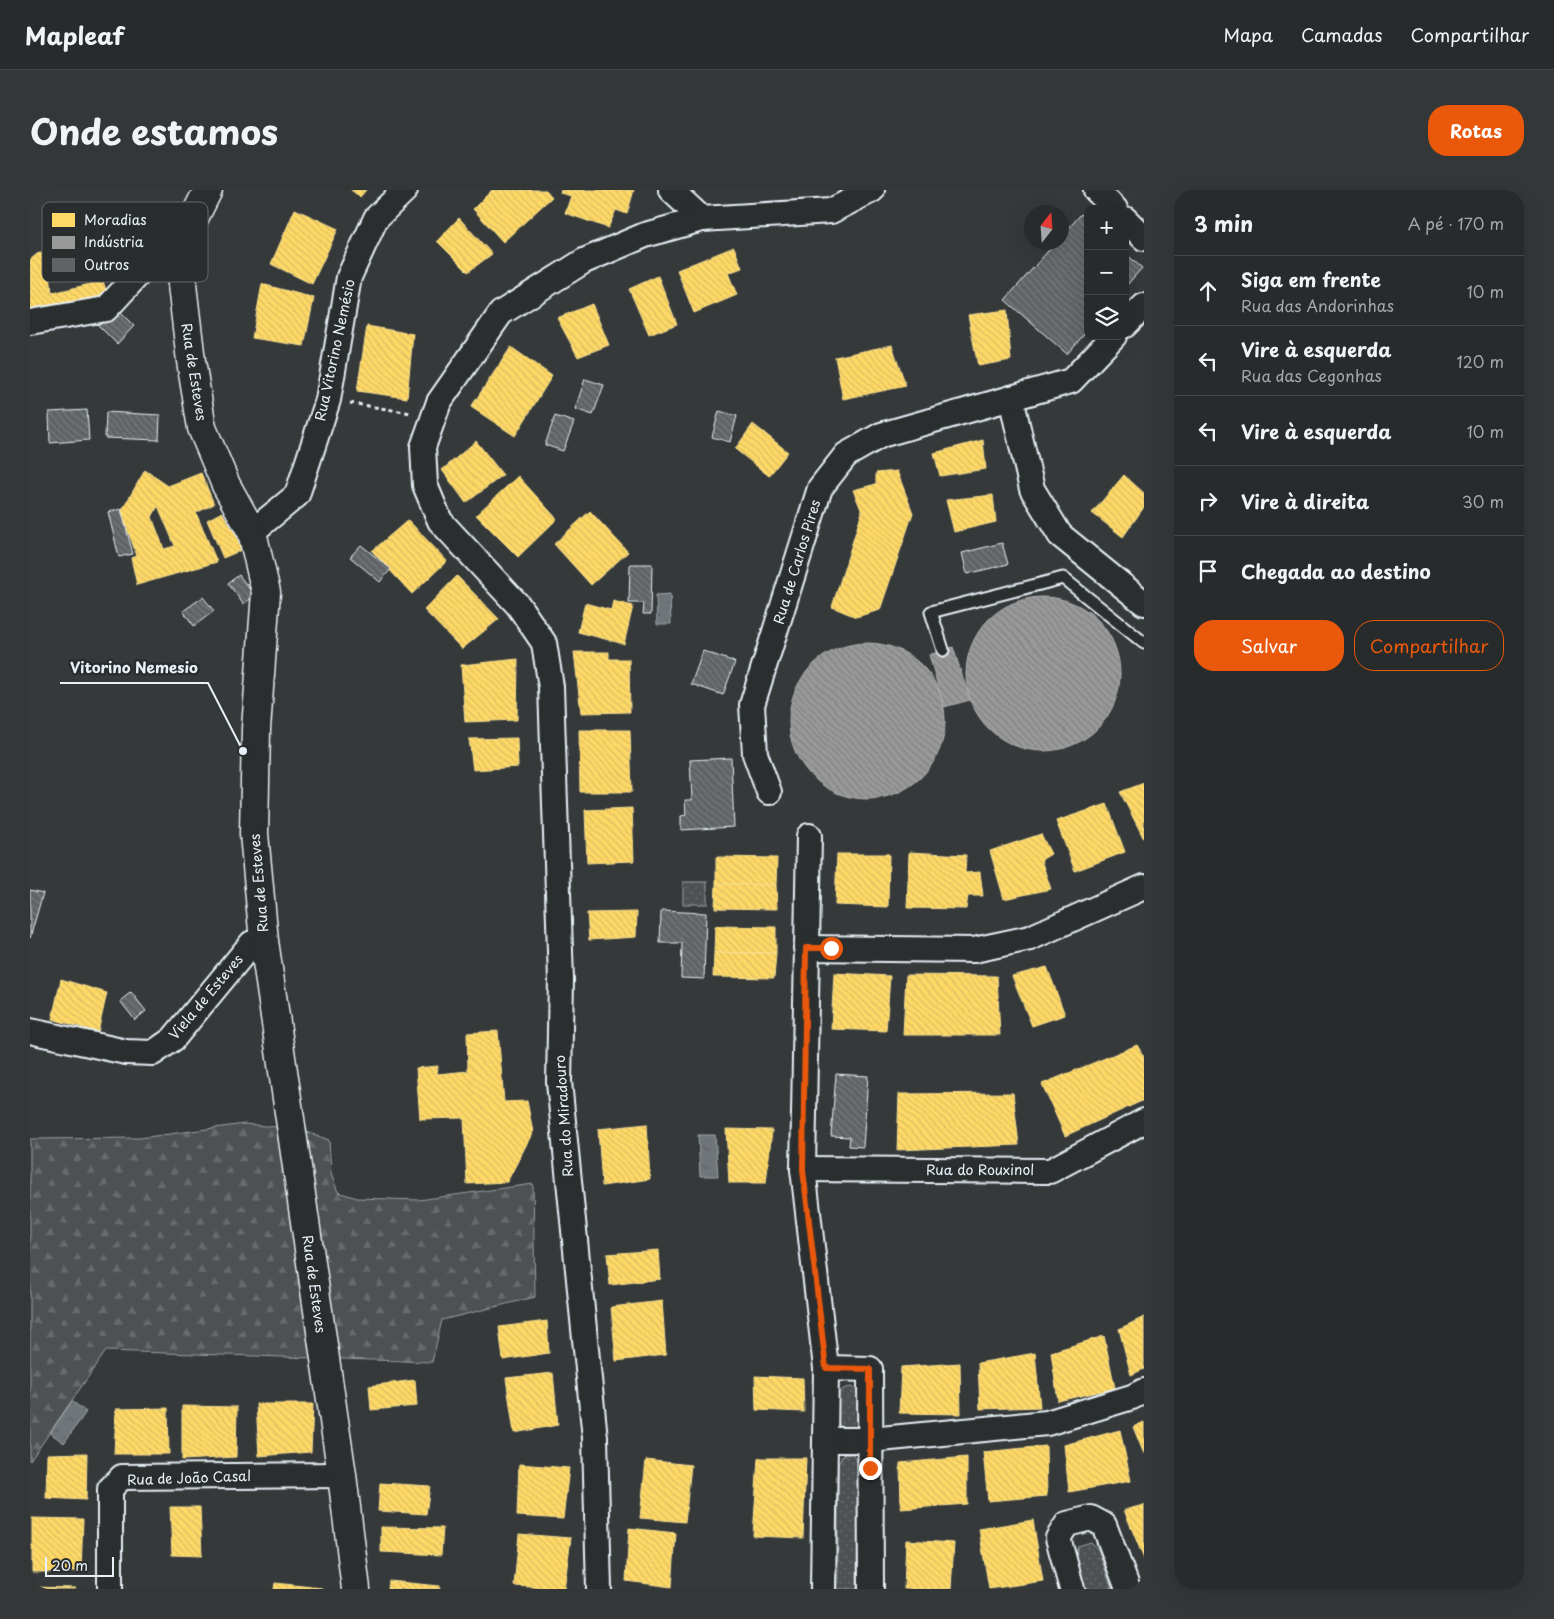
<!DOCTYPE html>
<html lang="pt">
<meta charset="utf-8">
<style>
:root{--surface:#282b2c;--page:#343738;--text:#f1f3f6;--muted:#a5a7a9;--line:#444748;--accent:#ea580c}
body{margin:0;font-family:"Playpen Sans",sans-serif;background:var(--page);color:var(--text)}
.controls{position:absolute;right:15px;top:15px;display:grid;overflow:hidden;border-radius:10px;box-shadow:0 5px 20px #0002}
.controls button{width:45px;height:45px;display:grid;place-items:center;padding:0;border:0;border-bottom:1px solid var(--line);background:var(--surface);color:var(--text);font:25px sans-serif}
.compass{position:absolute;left:994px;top:15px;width:45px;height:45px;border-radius:50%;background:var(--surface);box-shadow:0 5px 20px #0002;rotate:17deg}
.scale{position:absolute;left:15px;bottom:12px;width:69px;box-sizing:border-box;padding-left:5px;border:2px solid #e8f1f8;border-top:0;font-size:14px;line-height:18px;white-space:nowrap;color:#e8f1f8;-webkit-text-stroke:4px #2a2d2e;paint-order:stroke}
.stop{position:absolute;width:15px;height:15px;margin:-11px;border:4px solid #ea580c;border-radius:50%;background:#fff}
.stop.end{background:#ea580c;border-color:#fff;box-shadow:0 1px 5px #0008}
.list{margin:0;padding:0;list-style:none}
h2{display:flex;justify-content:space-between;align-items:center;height:65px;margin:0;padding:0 20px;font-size:21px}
h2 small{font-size:16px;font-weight:400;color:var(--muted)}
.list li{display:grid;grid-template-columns:32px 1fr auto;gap:15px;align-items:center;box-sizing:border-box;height:70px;padding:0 20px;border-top:1px solid var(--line)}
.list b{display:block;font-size:19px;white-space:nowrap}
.list p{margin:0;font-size:16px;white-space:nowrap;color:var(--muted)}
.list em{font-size:16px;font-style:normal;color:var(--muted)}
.actions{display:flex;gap:10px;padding:15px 20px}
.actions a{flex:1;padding:11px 0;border:1px solid var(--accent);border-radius:20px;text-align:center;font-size:18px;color:var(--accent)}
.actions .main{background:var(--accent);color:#fff}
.icon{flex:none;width:28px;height:28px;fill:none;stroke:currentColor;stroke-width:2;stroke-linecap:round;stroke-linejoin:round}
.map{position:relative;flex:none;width:1114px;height:1399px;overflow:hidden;border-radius:20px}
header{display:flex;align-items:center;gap:30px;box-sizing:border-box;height:70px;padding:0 25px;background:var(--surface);border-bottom:1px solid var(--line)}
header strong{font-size:24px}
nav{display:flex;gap:28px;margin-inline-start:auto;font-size:18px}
.intro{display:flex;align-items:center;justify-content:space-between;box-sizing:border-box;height:120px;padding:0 30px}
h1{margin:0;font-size:35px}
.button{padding:12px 22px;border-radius:20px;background:var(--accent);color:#fff;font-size:18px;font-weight:700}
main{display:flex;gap:30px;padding:0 30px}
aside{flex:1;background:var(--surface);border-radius:20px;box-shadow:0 5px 20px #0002}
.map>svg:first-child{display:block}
.grass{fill:url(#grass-dots);stroke:#9aa1a5}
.forest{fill:url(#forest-firs);stroke:#9aa1a5}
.water{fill:url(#water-ripples);stroke:#a0a7ac}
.homes{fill:url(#homes-back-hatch);stroke:#f8e092;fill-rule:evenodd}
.industry{fill:url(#industry-back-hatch);stroke:#b1b3b6}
.building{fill:url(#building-back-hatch);stroke:#e8f1f8}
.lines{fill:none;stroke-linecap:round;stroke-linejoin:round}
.service-casing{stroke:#e8f1f8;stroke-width:15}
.minor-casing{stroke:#e8f1f8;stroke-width:28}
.tertiary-casing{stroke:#e8f1f8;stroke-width:31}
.path{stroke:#e8f1f8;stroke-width:3;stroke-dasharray:4 4;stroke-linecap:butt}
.service{stroke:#2a2d2e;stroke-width:11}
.minor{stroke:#2a2d2e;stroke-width:24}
.tertiary{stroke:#2a2d2e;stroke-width:28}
.route{stroke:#ea580c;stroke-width:6}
.labels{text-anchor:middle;stroke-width:5;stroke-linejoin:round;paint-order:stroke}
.street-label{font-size:14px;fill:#e8f1f8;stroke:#2a2d2e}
.key{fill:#2a2d2e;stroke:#63686b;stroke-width:1}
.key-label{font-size:14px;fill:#e8f1f8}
.leader{fill:none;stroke:#e8f1f8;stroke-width:2}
.callout-dot{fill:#e8f1f8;stroke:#2a2d2e;stroke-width:2}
.callout-label{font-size:15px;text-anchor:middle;font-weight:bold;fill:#e8f1f8;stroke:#2a2d2e;stroke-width:5;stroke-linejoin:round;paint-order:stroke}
</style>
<header>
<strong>Mapleaf</strong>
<nav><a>Mapa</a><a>Camadas</a><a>Compartilhar</a></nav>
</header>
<div class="intro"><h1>Onde estamos</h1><a class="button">Rotas</a></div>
<main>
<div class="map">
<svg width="1114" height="1399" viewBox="0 0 1114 1399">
<defs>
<pattern id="grass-dots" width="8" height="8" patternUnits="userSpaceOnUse" patternTransform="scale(1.25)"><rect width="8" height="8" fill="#4d5152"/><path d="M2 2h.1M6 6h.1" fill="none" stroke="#676a6c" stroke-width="1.8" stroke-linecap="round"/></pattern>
<pattern id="forest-firs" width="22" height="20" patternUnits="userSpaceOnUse" patternTransform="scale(1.25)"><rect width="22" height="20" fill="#4d5152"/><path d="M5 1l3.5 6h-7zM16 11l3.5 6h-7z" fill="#676a6c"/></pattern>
<pattern id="water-ripples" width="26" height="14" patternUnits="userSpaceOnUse" patternTransform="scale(1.25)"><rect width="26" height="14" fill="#707579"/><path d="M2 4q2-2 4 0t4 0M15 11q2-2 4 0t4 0" fill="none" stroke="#5b5e62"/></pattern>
<pattern id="homes-back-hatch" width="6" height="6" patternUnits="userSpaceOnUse" patternTransform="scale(1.25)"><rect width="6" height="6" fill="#ffd966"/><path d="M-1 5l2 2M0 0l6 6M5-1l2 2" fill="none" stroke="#dabc60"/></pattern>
<pattern id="industry-back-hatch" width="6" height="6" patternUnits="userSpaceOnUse" patternTransform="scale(1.25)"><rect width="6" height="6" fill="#999"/><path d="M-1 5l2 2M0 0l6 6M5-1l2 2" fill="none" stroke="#808181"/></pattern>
<pattern id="building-back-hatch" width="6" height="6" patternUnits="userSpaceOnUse" patternTransform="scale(1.25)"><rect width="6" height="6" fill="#5f6365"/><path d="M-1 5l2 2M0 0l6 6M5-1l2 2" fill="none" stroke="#767a7c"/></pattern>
</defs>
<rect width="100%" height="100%" fill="#35393a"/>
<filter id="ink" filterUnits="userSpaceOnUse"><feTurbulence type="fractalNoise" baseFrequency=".02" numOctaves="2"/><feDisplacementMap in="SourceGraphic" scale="10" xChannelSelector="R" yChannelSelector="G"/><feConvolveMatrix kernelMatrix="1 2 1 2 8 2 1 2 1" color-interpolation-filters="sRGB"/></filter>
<g filter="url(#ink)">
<g class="grass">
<rect x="653" y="692" width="24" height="22"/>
<path d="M822 1197 829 1203 831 1231 822 1241 814 1240 805 1229C806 1213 802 1199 822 1197Z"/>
<polygon points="823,1264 828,1273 827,1399 808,1399 808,1274 813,1265"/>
<polygon points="1061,1352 1068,1359 1082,1399 1055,1399 1045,1366 1048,1356"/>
</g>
<polygon class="forest" points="214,934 268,939 299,950 301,984 308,1002 327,1008 389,1010 503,994 505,1107 412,1130 402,1172 76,1161 0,1271 0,949 110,948"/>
<g class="water">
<polygon points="640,404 641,434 627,434 626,405"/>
<polygon points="668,945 685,945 688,986 670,986"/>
<polygon points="42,1211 56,1222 34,1253 20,1243"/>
</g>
<g class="homes">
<polygon points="321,0 336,0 330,7"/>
<polygon points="462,0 516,0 522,7 473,52 443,19"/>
<polygon points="531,0 604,0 597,24 586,20 578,38 535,23 541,6 530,3"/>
<polygon points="265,19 308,39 282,94 241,74"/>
<polygon points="429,28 462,64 438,82 407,51"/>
<polygon points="97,36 110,56 85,84 71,68 20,83 22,103 73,91 80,112 0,126 0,70 7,64"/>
<polygon points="704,57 712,78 698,83 707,105 664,123 647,80"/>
<polygon points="628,86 647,134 619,145 599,99"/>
<polygon points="232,94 284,108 274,156 222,148"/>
<polygon points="562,114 579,155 548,167 527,128"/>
<polygon points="977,120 981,170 948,176 938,125"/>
<polygon points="337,136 383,144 377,208 327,201"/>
<polygon points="862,155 876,196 813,209 805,167"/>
<polygon points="481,157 522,186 485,246 441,217"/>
<polygon points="723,234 758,262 739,286 705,259"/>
<polygon points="953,250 956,279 910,286 904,263"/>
<polygon points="446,251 473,285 436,313 412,280"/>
<path d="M115 280 138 296 171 283 184 314 166 323 187 372 107 395 101 368 107 366 91 322ZM128 316 145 356 134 359 122 327Z"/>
<polygon points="867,281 883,323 850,420 826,427 802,417 832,322 823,300 846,294 846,283"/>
<polygon points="1094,285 1114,303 1114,317 1093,347 1062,323"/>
<polygon points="488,286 527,329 488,367 446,325"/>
<polygon points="963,305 966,332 924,342 916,310"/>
<polygon points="560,321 598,362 561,395 524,354"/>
<polygon points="192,322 214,359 193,368 177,330"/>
<polygon points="378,330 417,371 382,404 342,361"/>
<polygon points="427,386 469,429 432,459 394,420"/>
<polygon points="583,411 603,416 594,454 548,442 555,413 581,420"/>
<polygon points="544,462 579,462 579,469 599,469 600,522 551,523"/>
<polygon points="488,469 487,530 435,532 431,475"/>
<polygon points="549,540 600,540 602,602 550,602"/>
<polygon points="487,548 488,577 443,580 439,549"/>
<polygon points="1114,593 1114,649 1090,602"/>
<polygon points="1077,614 1095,662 1045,681 1026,631"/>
<polygon points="602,618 604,671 557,673 555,620"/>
<polygon points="1011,644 1021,664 1011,670 1021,699 974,709 960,661"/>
<polygon points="879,662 936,665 935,683 950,682 953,706 938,706 936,719 877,718"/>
<polygon points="807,664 859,664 858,717 805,715"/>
<polygon points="686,667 747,668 746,695 686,694"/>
<polygon points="686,694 746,695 747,719 685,718"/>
<polygon points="607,722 606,747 559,750 557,723"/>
<polygon points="685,736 746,737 746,763 684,763"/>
<polygon points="684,763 746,763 744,788 683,787"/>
<polygon points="1017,777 1035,825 1002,836 982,786"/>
<polygon points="804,783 860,786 856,841 801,839"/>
<polygon points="876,785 967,786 970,845 873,845"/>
<polygon points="31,789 77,803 68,842 22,829"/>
<polygon points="468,841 474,912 497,911 503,942 477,992 437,994 434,928 390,929 386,878 408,876 407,884 438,881 437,843"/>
<polygon points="1107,855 1114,867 1114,910 1035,946 1012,894"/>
<polygon points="983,903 989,955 867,960 869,904"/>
<polygon points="617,934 620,989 572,996 568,939"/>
<polygon points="696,939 742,940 736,993 699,993"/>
<polygon points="628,1060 630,1089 580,1095 577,1064"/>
<polygon points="632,1111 636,1165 586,1171 581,1117"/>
<polygon points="1114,1127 1114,1179 1101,1185 1089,1139"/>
<polygon points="517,1131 519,1163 473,1170 469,1137"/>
<polygon points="1074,1146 1085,1198 1028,1211 1021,1162"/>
<polygon points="1005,1163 1010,1217 950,1219 948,1173"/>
<polygon points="930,1173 931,1224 869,1223 871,1177"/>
<polygon points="523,1183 528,1235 484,1243 476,1188"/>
<polygon points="725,1186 773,1188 774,1222 726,1220"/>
<polygon points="385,1190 387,1216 341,1220 339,1196"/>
<polygon points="226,1214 283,1214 281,1262 229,1266"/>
<polygon points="152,1216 207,1217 206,1267 152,1270"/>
<polygon points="138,1218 139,1264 84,1264 86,1219"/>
<polygon points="1114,1232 1114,1264 1103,1237"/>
<polygon points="1090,1240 1101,1291 1039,1302 1034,1255"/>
<polygon points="1016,1256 1017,1306 958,1311 953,1262"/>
<polygon points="57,1263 56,1310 16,1308 17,1264"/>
<polygon points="937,1267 937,1314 871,1319 870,1273"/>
<polygon points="728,1268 776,1268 773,1348 723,1346"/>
<polygon points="616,1270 661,1275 655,1332 610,1328"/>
<polygon points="489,1274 539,1278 533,1329 487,1326"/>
<polygon points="350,1293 400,1296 396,1324 348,1321"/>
<polygon points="1114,1315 1114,1369 1094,1320"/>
<polygon points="140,1317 170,1317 172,1366 142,1365"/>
<polygon points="2,1328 53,1329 51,1382 2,1382"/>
<polygon points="1003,1330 1013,1391 959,1399 949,1339"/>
<polygon points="351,1337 413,1338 411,1365 351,1362"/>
<polygon points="599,1338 646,1343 642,1397 596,1391"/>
<polygon points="489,1344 541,1348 534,1399 484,1396"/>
<polygon points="876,1350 924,1353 921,1399 874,1399"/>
<polygon points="359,1391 410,1396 410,1399 358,1399"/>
<polygon points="245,1393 292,1398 292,1399 244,1399"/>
<polygon points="0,1397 45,1398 45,1399 0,1399"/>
</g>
<g class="industry">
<circle cx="1013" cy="484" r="77"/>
<circle cx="837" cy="531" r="78"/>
<polygon points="923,457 940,510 914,517 899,465"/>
</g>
<g class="building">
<polygon points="1051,24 1058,30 1058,140 1037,164 975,110 1026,52 1032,52 1032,46"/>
<polygon points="1095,63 1112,78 1095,97"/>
<polygon points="78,110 104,136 87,154 61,128"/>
<polygon points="555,189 574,195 563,225 545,219"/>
<polygon points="57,220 59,250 20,253 19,222"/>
<polygon points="689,221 707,226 700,252 682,247"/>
<polygon points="76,222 130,225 129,250 75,248"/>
<polygon points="525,226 544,232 533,261 515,255"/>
<polygon points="91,319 103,364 89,367 78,322"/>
<polygon points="972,353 978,374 937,384 932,363"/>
<polygon points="331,355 361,379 350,392 320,367"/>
<polygon points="600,374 622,374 621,424 613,424 614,413 599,413"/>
<polygon points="209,385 225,406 213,414 198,393"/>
<polygon points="173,407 184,421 164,436 153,421"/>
<polygon points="673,461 705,472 693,505 661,494"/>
<polygon points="701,568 704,637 651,640 651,626 656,625 655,610 662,610 660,570"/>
<polygon points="0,700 13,703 0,748"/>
<polygon points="631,721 676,723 674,789 651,788 652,753 630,753"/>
<polygon points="101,802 116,821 105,830 90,811"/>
<polygon points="806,884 838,886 833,957 819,956 820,947 801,946"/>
</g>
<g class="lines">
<g class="service-casing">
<polyline id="service" points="913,460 901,422 1033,388 1114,453"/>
</g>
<g class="minor-casing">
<g id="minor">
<polyline points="641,0 672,29"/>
<polyline points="1066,0 1085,19"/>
<polyline points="1095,29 1114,48"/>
<polyline points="0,132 76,119 115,77 142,53 158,56"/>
<polyline points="1095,135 1114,116"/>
<polyline points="981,208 1002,299 1030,345 1114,413"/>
<polyline points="222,342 267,305 298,210 319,87 346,28 375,0"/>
<polyline points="739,602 725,564 722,515 790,298 816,265 851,245 1041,191 1084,146"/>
<polyline points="779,646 773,979 796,1178"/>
<polyline points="776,758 944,760 1000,748 1114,697"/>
<polyline points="0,841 96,862 123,863 143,849 222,753 234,751"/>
<polyline points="773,979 1020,981 1114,931"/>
<polyline points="795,1250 840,1250 1017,1233 1102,1207 1114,1201"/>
<polyline points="80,1399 80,1299 92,1287 312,1285"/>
<polyline points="569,1399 565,1248 529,892 531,790 521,497 514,453 488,415 410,331 395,295 393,257 409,212 471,123 554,71 615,45 672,29 801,21 842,0"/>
<polyline points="793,1399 796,1178 840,1179 841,1399"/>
<polyline points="1042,1399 1028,1348 1037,1334 1061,1328 1074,1335 1098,1399"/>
</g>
</g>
<g class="tertiary-casing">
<polyline id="tertiary" points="178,0 160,36 152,95 161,171 172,238 196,295 222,342 236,402 226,539 224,644 234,751 312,1285 326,1399"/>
</g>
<polyline class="path" points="320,213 381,223"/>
<use href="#service" class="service"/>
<use href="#minor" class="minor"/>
<use href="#tertiary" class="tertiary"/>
</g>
</g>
<g class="lines" filter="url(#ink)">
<polyline class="route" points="801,758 776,758 773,980 796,1178 840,1179 840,1278"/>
</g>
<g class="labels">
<g class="street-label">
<text transform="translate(305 160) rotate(-78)" y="5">Rua Vitorino Nemésio</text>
<text transform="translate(164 182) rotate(81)" y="5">Rua de Esteves</text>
<text transform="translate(767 372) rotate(-73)" y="5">Rua de Carlos Pires</text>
<text transform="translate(229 693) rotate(-95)" y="5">Rua de Esteves</text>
<text transform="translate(176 807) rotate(-50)" y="5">Viela de Esteves</text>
<text transform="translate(534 926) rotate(-94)" y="5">Rua do Miradouro</text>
<text x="950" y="985">Rua do Rouxinol</text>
<text transform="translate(284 1094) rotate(82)" y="5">Rua de Esteves</text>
<text transform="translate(159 1288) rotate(-2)" y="5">Rua de João Casal</text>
</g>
</g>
<rect x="12" y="12" width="166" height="80" rx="8" class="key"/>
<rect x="22" y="23" width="23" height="14" fill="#ffd966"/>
<rect x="22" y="46" width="23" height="13" fill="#999"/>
<rect x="22" y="68" width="23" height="14" fill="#5f6365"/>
<g class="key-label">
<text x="54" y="35">Moradias</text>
<text x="54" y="57">Indústria</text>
<text x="54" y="80">Outros</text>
</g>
<path class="leader" d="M213 561L178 493H30"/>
<circle class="callout-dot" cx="213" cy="561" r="5"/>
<g class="callout-label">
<text x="104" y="483">Vitorino Nemesio</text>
</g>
</svg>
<div class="controls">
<button>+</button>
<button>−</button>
<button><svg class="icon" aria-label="layers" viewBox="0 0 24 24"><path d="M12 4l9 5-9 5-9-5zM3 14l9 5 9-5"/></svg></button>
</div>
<svg class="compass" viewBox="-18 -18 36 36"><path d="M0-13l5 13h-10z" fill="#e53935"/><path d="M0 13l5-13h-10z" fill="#a5a7a9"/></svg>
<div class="scale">20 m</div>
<div class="stop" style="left:801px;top:758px"></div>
<div class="stop end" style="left:840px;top:1278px"></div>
</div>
<aside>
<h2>3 min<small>A pé · 170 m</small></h2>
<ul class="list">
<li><svg class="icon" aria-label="ahead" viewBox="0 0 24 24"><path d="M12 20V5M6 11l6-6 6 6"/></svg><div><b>Siga em frente</b><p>Rua das Andorinhas</p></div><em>10 m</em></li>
<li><svg class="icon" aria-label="left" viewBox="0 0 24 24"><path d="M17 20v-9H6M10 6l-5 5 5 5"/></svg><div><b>Vire à esquerda</b><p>Rua das Cegonhas</p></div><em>120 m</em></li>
<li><svg class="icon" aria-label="left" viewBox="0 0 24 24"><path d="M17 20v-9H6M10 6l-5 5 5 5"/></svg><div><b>Vire à esquerda</b></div><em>10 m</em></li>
<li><svg class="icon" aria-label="right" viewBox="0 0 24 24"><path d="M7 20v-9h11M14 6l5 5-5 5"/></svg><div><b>Vire à direita</b></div><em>30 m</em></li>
<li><svg class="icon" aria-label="arrive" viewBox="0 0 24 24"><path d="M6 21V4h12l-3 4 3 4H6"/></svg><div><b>Chegada ao destino</b></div></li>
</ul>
<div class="actions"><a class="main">Salvar</a><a>Compartilhar</a></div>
</aside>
</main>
